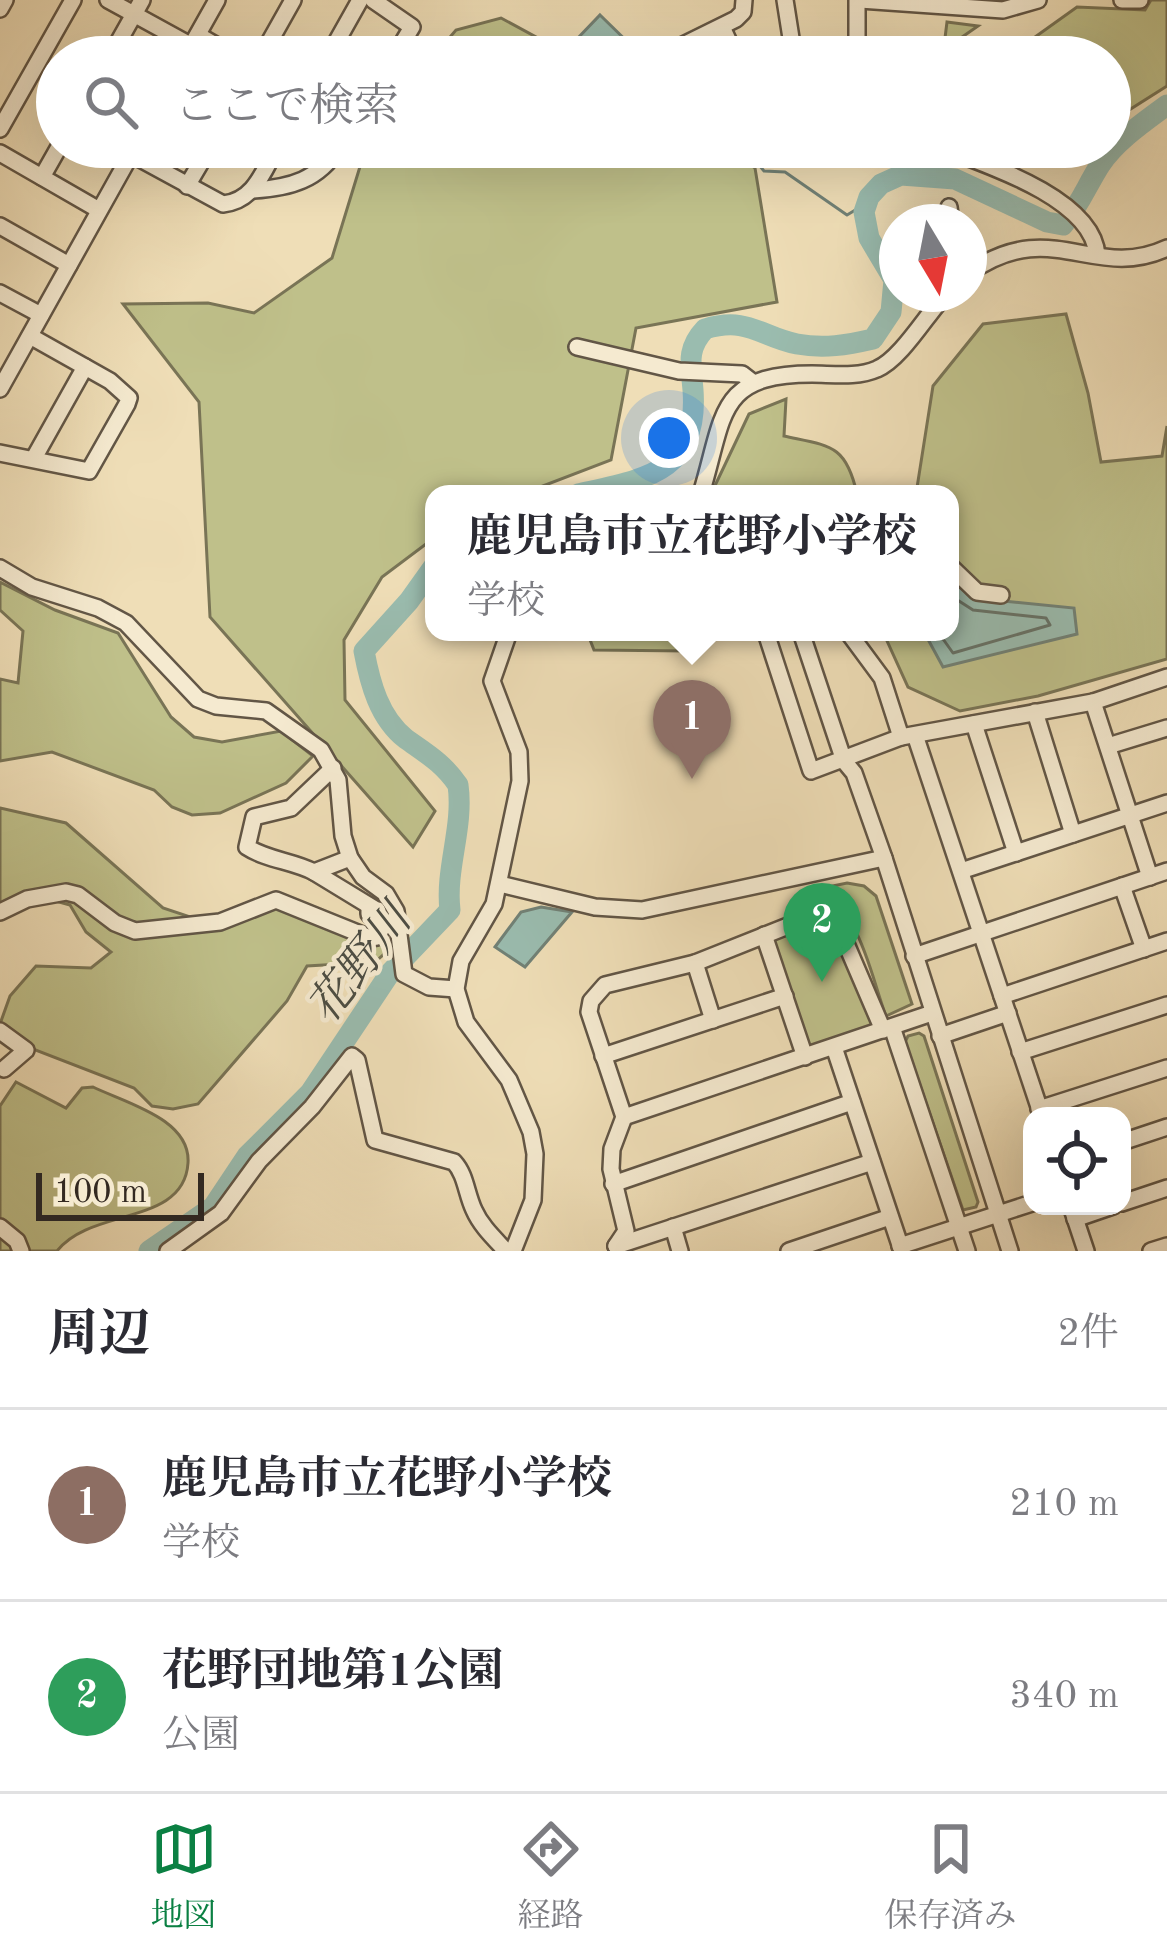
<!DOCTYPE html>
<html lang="ja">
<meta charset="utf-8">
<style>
:root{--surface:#fff;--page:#f7f7f7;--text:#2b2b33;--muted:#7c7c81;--line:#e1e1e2;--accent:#0b8043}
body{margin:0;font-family:"Old Standard TT","Noto Serif JP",serif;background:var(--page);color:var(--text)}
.controls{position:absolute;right:36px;bottom:36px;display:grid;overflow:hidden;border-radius:24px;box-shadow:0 12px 48px #0002}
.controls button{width:108px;height:108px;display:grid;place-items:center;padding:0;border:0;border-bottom:3px solid var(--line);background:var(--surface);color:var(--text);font:60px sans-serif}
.compass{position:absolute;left:879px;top:204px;width:108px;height:108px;border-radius:50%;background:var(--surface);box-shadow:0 12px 48px #0002;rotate:170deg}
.scale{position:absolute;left:36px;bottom:30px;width:168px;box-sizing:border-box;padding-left:12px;border:6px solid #332921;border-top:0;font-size:33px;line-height:42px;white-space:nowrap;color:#332921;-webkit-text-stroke:9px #f5ead0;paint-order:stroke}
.you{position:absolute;left:669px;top:438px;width:42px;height:42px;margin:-30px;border:9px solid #fff;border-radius:50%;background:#1a73e8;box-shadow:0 0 0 18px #1a73e833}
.badge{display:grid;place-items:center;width:78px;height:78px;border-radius:50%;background:var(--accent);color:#fff;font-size:39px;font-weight:700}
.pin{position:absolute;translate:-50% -99px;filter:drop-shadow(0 3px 6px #0008)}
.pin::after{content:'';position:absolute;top:63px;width:42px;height:36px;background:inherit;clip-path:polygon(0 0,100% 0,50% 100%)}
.popup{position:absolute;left:425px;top:485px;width:534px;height:156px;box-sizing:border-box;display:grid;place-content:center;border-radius:24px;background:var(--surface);filter:drop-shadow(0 3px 9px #0005);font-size:39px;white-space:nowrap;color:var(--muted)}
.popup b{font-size:45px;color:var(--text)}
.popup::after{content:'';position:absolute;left:50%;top:100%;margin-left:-24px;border:24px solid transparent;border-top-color:var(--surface)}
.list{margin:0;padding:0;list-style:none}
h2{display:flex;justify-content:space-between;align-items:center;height:156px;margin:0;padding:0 48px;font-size:51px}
h2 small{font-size:39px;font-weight:400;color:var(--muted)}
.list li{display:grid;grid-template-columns:78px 1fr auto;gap:36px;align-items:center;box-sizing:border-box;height:192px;padding:0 48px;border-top:3px solid var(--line)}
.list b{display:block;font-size:45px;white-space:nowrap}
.list p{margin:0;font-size:39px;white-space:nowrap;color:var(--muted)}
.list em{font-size:39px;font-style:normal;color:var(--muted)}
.icon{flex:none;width:66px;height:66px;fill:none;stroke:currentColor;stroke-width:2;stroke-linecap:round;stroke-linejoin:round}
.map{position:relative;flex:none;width:1167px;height:1251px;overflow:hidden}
.search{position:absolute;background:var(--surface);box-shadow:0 12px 48px #0002;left:36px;right:36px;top:36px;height:132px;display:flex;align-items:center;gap:30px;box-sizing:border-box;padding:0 42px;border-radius:66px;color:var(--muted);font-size:45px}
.sheet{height:540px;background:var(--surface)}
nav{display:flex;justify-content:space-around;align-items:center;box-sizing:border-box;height:168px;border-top:3px solid var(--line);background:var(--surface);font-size:33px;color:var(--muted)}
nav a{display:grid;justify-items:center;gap:6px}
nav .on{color:var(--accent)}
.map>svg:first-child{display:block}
.green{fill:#bfc08a;stroke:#797456;stroke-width:3}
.water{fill:#9abcaf;stroke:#718176;stroke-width:3}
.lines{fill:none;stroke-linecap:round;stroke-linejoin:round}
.shore{stroke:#667268;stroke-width:3}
.stream{stroke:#718176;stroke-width:3}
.river{stroke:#9abcaf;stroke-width:21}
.minor-casing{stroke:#625646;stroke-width:20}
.minor{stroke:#f5ead0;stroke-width:15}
.labels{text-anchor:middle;stroke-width:9;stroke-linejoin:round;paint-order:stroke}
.water-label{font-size:45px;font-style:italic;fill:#4d4e44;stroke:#f5ead0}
</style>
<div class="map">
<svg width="1167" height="1251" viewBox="0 0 1167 1251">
<rect width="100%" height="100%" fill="#efdeb7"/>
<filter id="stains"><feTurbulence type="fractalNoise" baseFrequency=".00167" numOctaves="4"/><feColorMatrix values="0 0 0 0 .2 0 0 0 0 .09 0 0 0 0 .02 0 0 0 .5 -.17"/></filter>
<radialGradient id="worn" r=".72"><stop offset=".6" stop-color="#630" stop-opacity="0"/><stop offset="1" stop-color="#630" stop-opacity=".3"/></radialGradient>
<g class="green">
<polygon points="1151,0 1167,0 1167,86 1129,110 1110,91 1110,57 1007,57 1077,7 1145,10"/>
<polygon points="501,18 573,57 433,57 456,30"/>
<polygon points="947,22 978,26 952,44 944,57 823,57 809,41 944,46"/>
<polygon points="366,147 726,147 755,168 777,302 636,328 611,460 522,494 434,494 434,538 382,577 344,640 345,700 435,811 413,847 210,617 199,402 123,304 208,303 254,313 332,258"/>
<polygon points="1066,314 1088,393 1101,462 1162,456 1167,426 1167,659 1038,696 960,711 908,687 883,632 950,632 950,494 916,494 933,386 983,324"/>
<path d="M786 399 784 436C830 446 846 444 857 494H711L749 414Z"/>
<polygon points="0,582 55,610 118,633 171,717 194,737 222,742 281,731 313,756 286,783 220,813 192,815 172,807 154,790 52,752 0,761 0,679 18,683 23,631 0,610"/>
<polygon points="587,632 691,632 687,651 594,650"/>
<polygon points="0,808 66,823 163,908 223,928 278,905 382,939 392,947 375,962 307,966 287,1001 198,1104 173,1109 152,1106 134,1088 25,1046 0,1024 10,996 36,966 91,968 111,952 86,932 70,905 41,897 0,908"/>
<path d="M847 883 864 886 876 896 912 1004 886 1016C870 974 860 905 813 890Z"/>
<polygon points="824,919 835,928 876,1024 874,1028 814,1048 805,1044 772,941 776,934"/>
<polygon points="919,1033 924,1036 978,1202 976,1207 963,1210 905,1042 908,1036"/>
<path d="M16 1082 66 1108 82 1088 93 1087C126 1103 191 1119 188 1163 184 1226 91 1207 57 1251H0V1106Z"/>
</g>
<g class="water">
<polygon points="600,15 643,57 601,57 576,40"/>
<polygon points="963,587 974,598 1074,608 1077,634 943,667 924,632 950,632 950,589"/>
<polygon points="541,907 572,912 525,967 495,947 521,912"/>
</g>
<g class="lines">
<polyline class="shore" points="938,632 953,653 1050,625 1046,618 973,610 959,601 950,600"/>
<polyline class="stream" points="744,147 764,171 785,172 847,215 867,203"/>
<g class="river">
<path d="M578 494C645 479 699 473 693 390 691 365 686 349 705 329 748 316 761 337 797 344 824 349 847 345 873 339L891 312 894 280 869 238 864 212 869 197 881 184 901 175 955 179 1047 222 1063 225C1081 203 1086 187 1100 165 1116 141 1144 122 1167 105"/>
<path d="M149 1251 213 1207 247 1156 310 1093 390 973 450 910C445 869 464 827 458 785 443 763 427 754 406 739 379 718 370 683 364 651L409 601 434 566"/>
</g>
<g class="minor-casing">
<g id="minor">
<polyline points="108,0 192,46"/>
<polyline points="373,0 412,27 394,57"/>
<polyline points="785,0 794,57"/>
<polyline points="857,0 857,57"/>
<polyline points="860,0 1003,10 1038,0"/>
<polyline points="1122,0 1140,0"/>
<polyline points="0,9 5,0"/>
<polyline points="722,27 735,55"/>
<polyline points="198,35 236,57"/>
<polyline points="945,51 958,57"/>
<polyline points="665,54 736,19 743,12 744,0"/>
<polyline points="110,57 142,0"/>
<polyline points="185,57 217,0"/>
<polyline points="261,57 293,0"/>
<polyline points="328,57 360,0"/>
<polyline points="0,129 73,0"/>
<polyline points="806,147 829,155"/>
<path d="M939 147C985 164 1093 198 1097 255"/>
<polyline points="0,153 99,210"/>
<path d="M131 154 223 204C254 201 263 172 277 147"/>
<polyline points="42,177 59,147"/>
<polyline points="187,186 210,147"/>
<path d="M253 190C290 188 319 180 339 147"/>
<polyline points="949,207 951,222"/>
<polyline points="0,226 69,265"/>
<path d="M969 273C1051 215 1094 282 1167 248"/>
<polyline points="0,293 41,315"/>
<polyline points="577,347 679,371 742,374 751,381"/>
<polyline points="0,389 135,147"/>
<polyline points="0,453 89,471 127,404 129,398 110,381 30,336"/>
<polyline points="34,458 85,367"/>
<path d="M701 494C725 416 716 374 812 374 832 374 857 378 877 369 901 359 927 314 946 294"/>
<polyline points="950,566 977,592 1001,595"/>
<polyline points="0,568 32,587 98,608 126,623 198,699 216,706 266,711 321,750 338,780 343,836 350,858 363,877 386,894 396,911 404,974 429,987 456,989"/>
<polyline points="509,632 492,681 519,752 520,781 494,904 461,961 456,989 466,1022 509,1080 531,1132 535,1154 533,1200 513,1251"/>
<polyline points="773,632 767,636 811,771 901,737 1093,702 1167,677"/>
<polyline points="801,632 844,761 854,773 884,858 1010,1251"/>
<polyline points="848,632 882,678 901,737"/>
<polyline points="1093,702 1150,877"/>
<polyline points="1035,712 1073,834"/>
<polyline points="974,724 1016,853"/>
<polyline points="915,735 1042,1116"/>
<polyline points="1108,746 1167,728"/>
<path d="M333 768 291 808 254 817 247 847C267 860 293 861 314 872L350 858"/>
<polyline points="961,871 1167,803"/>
<polyline points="314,872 378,911"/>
<polyline points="500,884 595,907 642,910 884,858"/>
<polyline points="1122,886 1144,949"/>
<polyline points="0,912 27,899 66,892 78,895 115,923 135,931 220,922 276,900 370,938 377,937 382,928 369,914 369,906"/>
<polyline points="764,935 805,1057"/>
<polyline points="914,956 1167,871"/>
<polyline points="695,963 713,1020"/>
<polyline points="1002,996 1167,941"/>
<polyline points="892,1027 967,1251"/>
<polyline points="0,1031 26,1050 4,1069"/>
<polyline points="940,1036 1008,1013"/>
<polyline points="834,1047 902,1251"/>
<polyline points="1020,1052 1167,1005"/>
<polyline points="603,1056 785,996"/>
<polyline points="1039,1109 1167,1068"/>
<polyline points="624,1117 932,1013"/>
<polyline points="1122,1142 1167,1127"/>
<polyline points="613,1184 852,1102"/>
<polyline points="1122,1203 1167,1188"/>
<polyline points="1071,1206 1086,1251"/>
<polyline points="1075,1219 1113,1206"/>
<polyline points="0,1227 17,1241 21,1251"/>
<polyline points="673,1227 680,1251"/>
<polyline points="616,1246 626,1231 611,1169 612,1149 624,1117 589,1012 591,1001 605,985 695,963 813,916 824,916 838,925 883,1030"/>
<polyline points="616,1246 872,1162"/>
<polyline points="900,1246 1032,1203"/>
<path d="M168 1251 221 1213 259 1161 312 1107 352 1056 357 1060 375 1140 454 1162C466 1175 466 1193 474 1210 481 1226 494 1238 506 1251"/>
<polyline points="789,1251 890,1217"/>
<polyline points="1151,1251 1167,1246"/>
</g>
</g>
<use href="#minor" class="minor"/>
</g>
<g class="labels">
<g class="water-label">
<text transform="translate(358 963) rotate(-52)" y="16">花野川</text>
</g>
</g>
<rect width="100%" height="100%" filter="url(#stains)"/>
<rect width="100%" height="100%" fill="url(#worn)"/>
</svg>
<div class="controls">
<button><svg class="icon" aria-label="locate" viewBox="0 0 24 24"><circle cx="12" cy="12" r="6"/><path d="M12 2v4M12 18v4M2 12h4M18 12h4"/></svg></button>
</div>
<svg class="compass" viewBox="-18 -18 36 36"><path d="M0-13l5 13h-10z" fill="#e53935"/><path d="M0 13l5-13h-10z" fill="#7c7c81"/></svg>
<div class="scale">100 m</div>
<div class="you"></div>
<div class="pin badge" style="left:692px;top:779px;background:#8d6e63">1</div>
<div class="popup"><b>鹿児島市立花野小学校</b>学校</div>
<div class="pin badge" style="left:822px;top:982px;background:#2e9e5b">2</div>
<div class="search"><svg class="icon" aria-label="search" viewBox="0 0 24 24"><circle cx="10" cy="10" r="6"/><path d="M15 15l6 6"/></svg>ここで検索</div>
</div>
<section class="sheet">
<h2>周辺<small>2件</small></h2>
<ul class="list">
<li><span class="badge" style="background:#8d6e63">1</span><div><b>鹿児島市立花野小学校</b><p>学校</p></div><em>210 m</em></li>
<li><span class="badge" style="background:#2e9e5b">2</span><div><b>花野団地第1公園</b><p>公園</p></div><em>340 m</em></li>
</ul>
</section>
<nav>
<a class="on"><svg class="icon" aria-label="map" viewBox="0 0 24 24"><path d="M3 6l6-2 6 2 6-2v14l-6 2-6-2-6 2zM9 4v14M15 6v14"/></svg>地図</a>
<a><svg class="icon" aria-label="directions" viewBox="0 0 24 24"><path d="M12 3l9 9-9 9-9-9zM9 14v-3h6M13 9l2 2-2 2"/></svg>経路</a>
<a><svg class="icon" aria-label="saved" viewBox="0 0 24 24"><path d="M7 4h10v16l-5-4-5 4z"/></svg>保存済み</a>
</nav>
